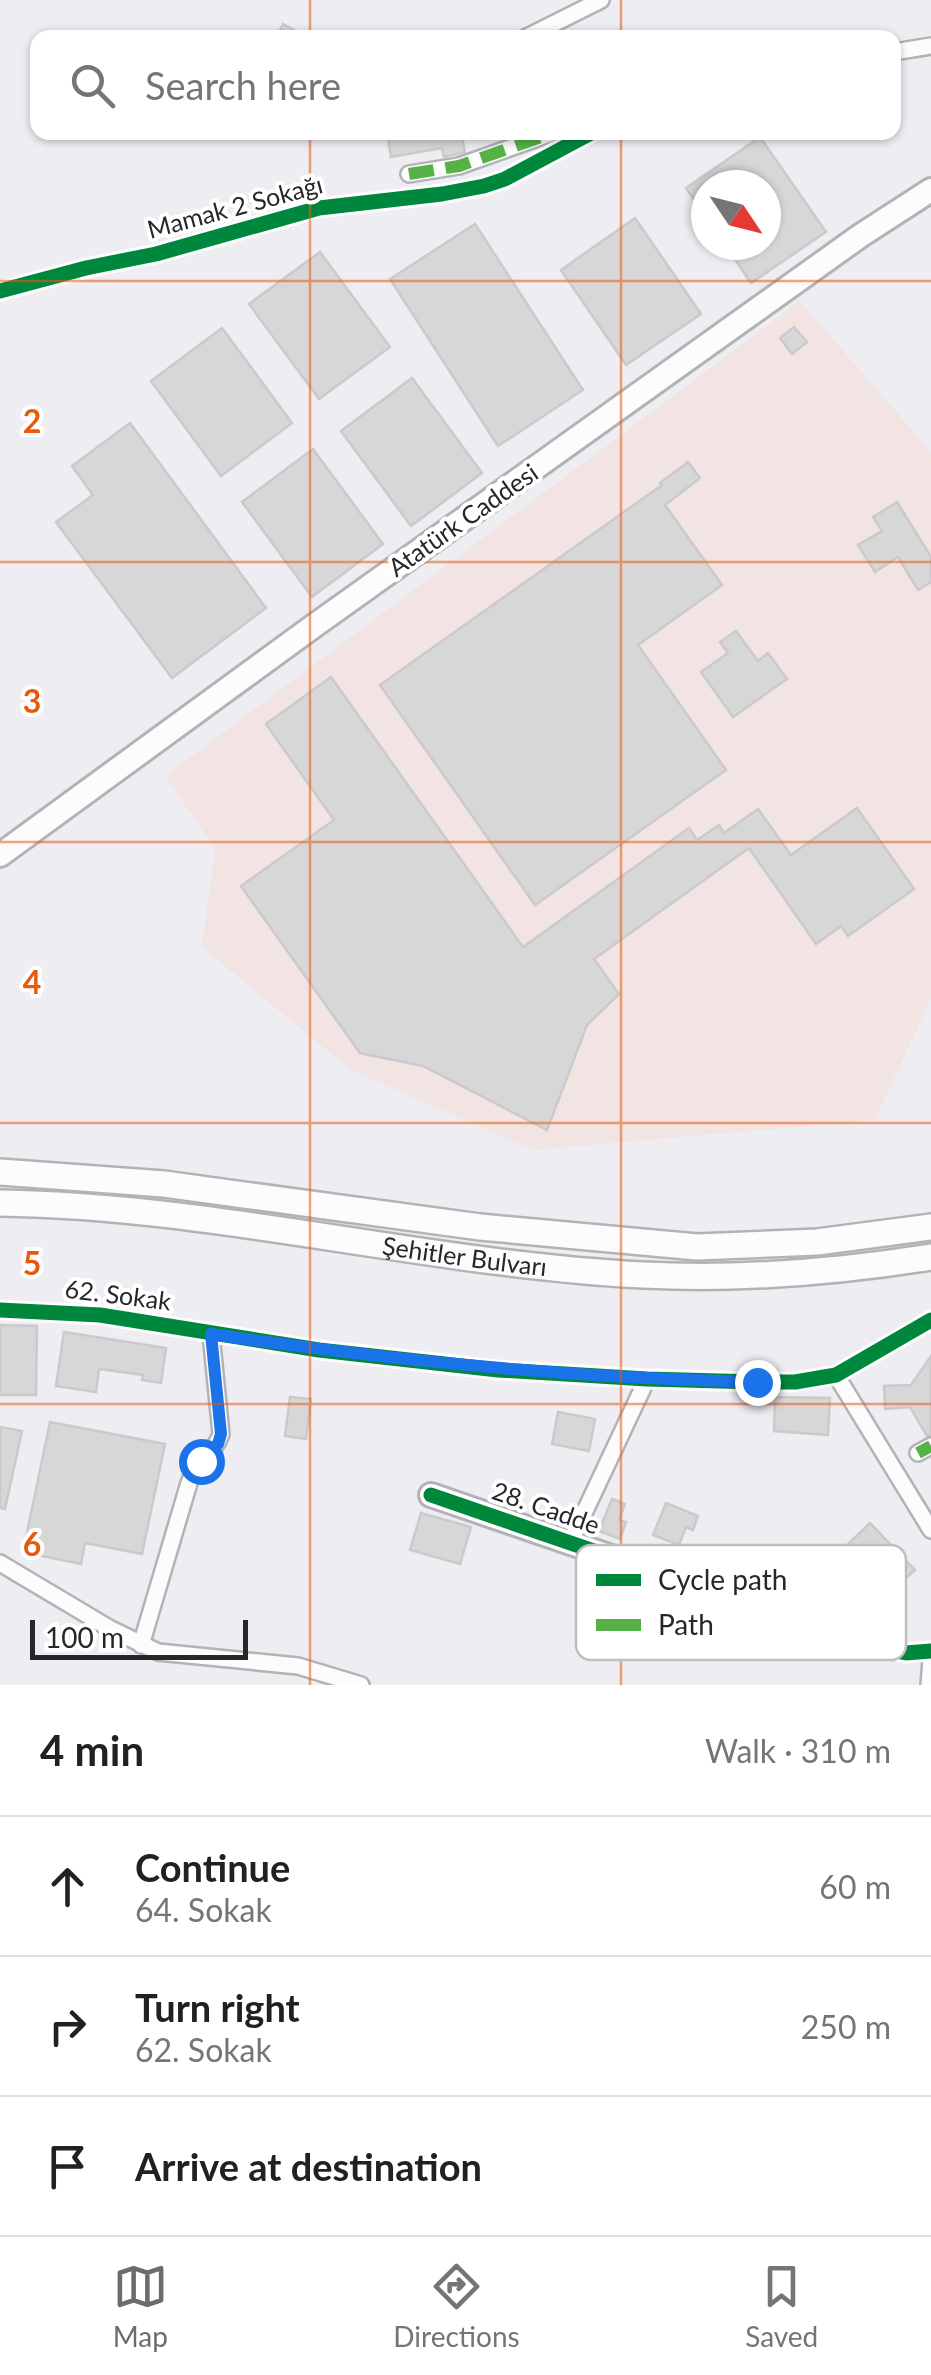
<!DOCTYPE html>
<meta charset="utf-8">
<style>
:root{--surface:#fff;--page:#f6f6f6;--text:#202124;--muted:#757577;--line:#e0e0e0;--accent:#6c6c6f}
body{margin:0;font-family:Lato,sans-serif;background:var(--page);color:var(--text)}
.compass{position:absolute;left:691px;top:170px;width:90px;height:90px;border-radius:50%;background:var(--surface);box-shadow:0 2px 8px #0004;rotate:125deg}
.scale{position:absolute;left:30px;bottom:25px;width:218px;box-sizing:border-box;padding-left:10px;border:5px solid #272729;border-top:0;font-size:28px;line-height:35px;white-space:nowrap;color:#272729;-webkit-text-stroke:8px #fff;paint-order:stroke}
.stop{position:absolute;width:30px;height:30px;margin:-22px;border:8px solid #1a73e8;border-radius:50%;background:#fff}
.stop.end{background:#1a73e8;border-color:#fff;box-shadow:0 2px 10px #0008}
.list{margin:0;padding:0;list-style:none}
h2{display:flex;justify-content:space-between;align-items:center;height:130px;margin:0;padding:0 40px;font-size:42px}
h2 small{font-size:32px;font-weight:400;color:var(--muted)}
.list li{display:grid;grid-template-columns:65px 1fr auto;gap:30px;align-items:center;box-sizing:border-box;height:140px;padding:0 40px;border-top:2px solid var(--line)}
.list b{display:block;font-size:38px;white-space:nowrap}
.list p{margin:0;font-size:32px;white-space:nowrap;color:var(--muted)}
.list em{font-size:32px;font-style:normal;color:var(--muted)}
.icon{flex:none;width:55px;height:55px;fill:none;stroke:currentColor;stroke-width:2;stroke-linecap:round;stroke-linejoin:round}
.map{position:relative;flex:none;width:931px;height:1685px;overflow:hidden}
.search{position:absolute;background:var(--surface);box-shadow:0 2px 8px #0004;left:30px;right:30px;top:30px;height:110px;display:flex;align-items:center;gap:25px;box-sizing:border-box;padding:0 35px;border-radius:20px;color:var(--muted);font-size:38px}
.sheet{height:550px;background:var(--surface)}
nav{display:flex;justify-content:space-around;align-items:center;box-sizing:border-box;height:140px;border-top:2px solid var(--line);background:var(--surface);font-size:28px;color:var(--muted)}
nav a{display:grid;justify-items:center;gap:5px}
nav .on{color:var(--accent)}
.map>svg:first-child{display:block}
.industrial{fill:#f2e4e2}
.building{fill:#d8d7d8;stroke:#cac9cc;stroke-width:2.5}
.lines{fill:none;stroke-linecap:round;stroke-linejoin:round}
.street-casing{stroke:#b3b3b7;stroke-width:20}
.secondary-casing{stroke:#b3b3b7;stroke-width:28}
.primary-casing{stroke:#b3b3b7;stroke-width:30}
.street{stroke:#fcfcfd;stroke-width:15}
.secondary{stroke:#fcfcfd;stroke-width:22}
.primary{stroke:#fcfcfd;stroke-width:25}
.quiet{stroke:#56b246;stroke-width:12;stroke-dasharray:25 12;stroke-linecap:butt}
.cycleway-casing{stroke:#fff;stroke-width:21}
.cycleway{stroke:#00873e;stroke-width:15}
.route{stroke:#1a73e8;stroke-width:12}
.grid{fill:none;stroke:#e8590c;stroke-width:2.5;stroke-opacity:0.55}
.labels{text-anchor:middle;stroke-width:8;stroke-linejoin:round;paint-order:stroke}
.street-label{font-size:25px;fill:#272729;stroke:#fff}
.key{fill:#fff;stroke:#bebebf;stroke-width:2.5}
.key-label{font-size:28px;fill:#272729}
.grid-label{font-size:32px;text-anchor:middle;font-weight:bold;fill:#e8590c;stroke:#fff;stroke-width:8;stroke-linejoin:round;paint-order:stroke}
</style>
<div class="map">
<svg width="931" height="1685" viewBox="0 0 931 1685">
<rect width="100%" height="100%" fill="#ededf2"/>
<polygon class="industrial" points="800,301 931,452 931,998 875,1120 533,1150 351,1070 202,947 215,849 165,776"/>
<g class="building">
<polygon points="283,24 309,38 276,38"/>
<polygon points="424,132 461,132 465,152 444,157 442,148 391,157 388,139"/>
<polygon points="760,137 826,232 751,283 725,245 766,245 766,185 706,185 706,217 686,188"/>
<polygon points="635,218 701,314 626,365 561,270"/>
<polygon points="475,224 583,390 498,446 390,279"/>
<polygon points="320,252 390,347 319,399 249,304"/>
<polygon points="794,327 807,342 792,354 780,338"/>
<polygon points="222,328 292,423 221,476 151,381"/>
<polygon points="412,378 482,473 411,526 341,431"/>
<polygon points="130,423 266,608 172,678 56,522 93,495 72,466"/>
<polygon points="313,449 383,544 312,597 242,502"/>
<polygon points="688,462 700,478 665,505 722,585 638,645 726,770 535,905 380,685 662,485 660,483"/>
<polygon points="897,502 931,557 931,582 918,590 898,557 875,572 858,545 882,531 873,517"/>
<polygon points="736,631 758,661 768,653 787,679 733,717 701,672 728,653 720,642"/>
<polygon points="331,677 523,947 689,828 697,840 719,825 724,833 758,809 791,855 857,808 914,889 848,936 841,926 816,944 749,848 594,959 619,994 587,1025 547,1130 423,1066 360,1053 241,886 334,820 266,724"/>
<polygon points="0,1325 37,1326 36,1395 0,1395"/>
<polygon points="64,1332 166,1348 161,1383 142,1380 143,1375 99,1369 96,1392 56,1386"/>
<polygon points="931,1356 931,1435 927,1436 910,1407 885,1409 884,1386 911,1385"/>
<polygon points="290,1397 311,1399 306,1439 285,1436"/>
<polygon points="775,1397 830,1398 828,1435 774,1431"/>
<polygon points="558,1412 595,1419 589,1451 552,1444"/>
<polygon points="50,1422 165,1444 142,1554 85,1543 81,1564 23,1552"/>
<polygon points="0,1427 22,1431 5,1509 0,1508"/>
<polygon points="612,1499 625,1504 619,1520 626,1522 620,1539 599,1531"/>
<polygon points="666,1503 698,1516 693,1530 686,1527 679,1545 653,1535"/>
<polygon points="421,1513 471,1527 460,1564 410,1550"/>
<polygon points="870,1523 915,1570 888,1595 844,1548"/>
</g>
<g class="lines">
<g class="street-casing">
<g id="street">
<polyline points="525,38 601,0"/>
<polyline points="894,52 931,46"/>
<polyline points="409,174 459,166 555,132"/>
<polyline points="0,291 86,268 156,254 319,208 442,194 484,186 505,179 593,132"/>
<polyline points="0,1310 100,1315 319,1350 498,1370 647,1379 757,1382 795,1382 836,1375 931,1320"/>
<polyline points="836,1375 931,1530"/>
<polyline points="918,1453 931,1446"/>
<polyline points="570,1543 647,1379"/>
<polyline points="0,1563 109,1628 158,1652 298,1666 361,1685"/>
<path d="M716 1593C779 1604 872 1664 931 1651"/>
<path d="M141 1645 189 1483C196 1464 215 1453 221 1434L211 1334"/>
<polyline points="929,1685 931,1660"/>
</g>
</g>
<g class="secondary-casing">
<g id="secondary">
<polyline points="0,855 311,628 860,236 931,190"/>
<polyline points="431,1495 716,1593"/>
</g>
</g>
<g class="primary-casing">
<g id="primary">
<polyline points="0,1172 164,1184 480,1227 697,1247 817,1242 931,1227"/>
<path id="s1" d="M0 1203C216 1206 427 1264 643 1275 739 1280 836 1272 931 1257"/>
</g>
</g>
<use href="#street" class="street"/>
<use href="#secondary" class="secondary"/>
<use href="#primary" class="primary"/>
<g class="quiet">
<polyline points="409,174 459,166 555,132"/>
<polyline points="918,1453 931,1446"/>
</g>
<g class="cycleway-casing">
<g id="cycleway">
<polyline points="0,291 86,268 156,254 319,208 442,194 484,186 505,179 593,132"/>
<polyline points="0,1310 100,1315 319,1350 498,1370 647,1379 757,1382 795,1382 836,1375 931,1320"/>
<polyline points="431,1495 716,1593 771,1607 879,1648 906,1653 931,1651"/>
</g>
</g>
<use href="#cycleway" class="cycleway"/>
</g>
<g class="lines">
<path class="route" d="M201 1461 218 1444 221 1434 211 1334C393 1361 573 1378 757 1382"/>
</g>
<path class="grid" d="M310 0V38M621 0V38M310 132V1685M621 132V1685M0 281H931M0 562H931M0 842H931M0 1123H931M0 1404H931"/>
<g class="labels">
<g class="street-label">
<text transform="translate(235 207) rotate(-15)" y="9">Mamak 2 Sokağı</text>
<text transform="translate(463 520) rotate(-35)" y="9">Atatürk Caddesi</text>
<text dy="9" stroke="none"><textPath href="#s1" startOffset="468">Şehitler Bulvarı</textPath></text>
<text transform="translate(118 1295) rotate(7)" y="9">62. Sokak</text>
<text transform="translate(546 1508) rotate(19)" y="9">28. Cadde</text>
</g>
</g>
<rect x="576" y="1545" width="330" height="115" rx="15" class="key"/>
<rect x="596" y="1574" width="45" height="12" fill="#00873e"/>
<rect x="596" y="1619" width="45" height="12" fill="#56b246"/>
<g class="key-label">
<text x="658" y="1590">Cycle path</text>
<text x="658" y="1635">Path</text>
</g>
<g class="grid-label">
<text x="32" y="433">2</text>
<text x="32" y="713">3</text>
<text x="32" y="994">4</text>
<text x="32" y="1275">5</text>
<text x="32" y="1556">6</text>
</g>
</svg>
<svg class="compass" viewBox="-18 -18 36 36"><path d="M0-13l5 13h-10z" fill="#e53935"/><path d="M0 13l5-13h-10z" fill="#757577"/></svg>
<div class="scale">100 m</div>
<div class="stop" style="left:201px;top:1461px"></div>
<div class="stop end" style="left:757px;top:1382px"></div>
<div class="search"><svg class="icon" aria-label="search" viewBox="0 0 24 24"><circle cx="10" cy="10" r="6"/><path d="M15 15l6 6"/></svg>Search here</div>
</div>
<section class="sheet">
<h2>4 min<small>Walk · 310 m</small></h2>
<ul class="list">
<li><svg class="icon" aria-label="ahead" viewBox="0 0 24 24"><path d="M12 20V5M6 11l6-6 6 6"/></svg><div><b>Continue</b><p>64. Sokak</p></div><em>60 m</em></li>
<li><svg class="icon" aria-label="right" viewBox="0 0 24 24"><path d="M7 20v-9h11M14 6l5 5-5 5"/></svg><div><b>Turn right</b><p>62. Sokak</p></div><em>250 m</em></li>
<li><svg class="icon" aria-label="arrive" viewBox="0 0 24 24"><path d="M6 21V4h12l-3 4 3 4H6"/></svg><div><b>Arrive at destination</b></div></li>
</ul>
</section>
<nav>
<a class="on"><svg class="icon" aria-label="map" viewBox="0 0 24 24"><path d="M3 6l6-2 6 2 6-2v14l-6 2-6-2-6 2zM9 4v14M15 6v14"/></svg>Map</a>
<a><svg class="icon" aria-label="directions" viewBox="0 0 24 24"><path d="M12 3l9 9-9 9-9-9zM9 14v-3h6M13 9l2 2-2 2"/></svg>Directions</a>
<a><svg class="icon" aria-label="saved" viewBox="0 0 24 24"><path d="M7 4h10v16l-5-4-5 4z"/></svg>Saved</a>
</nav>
